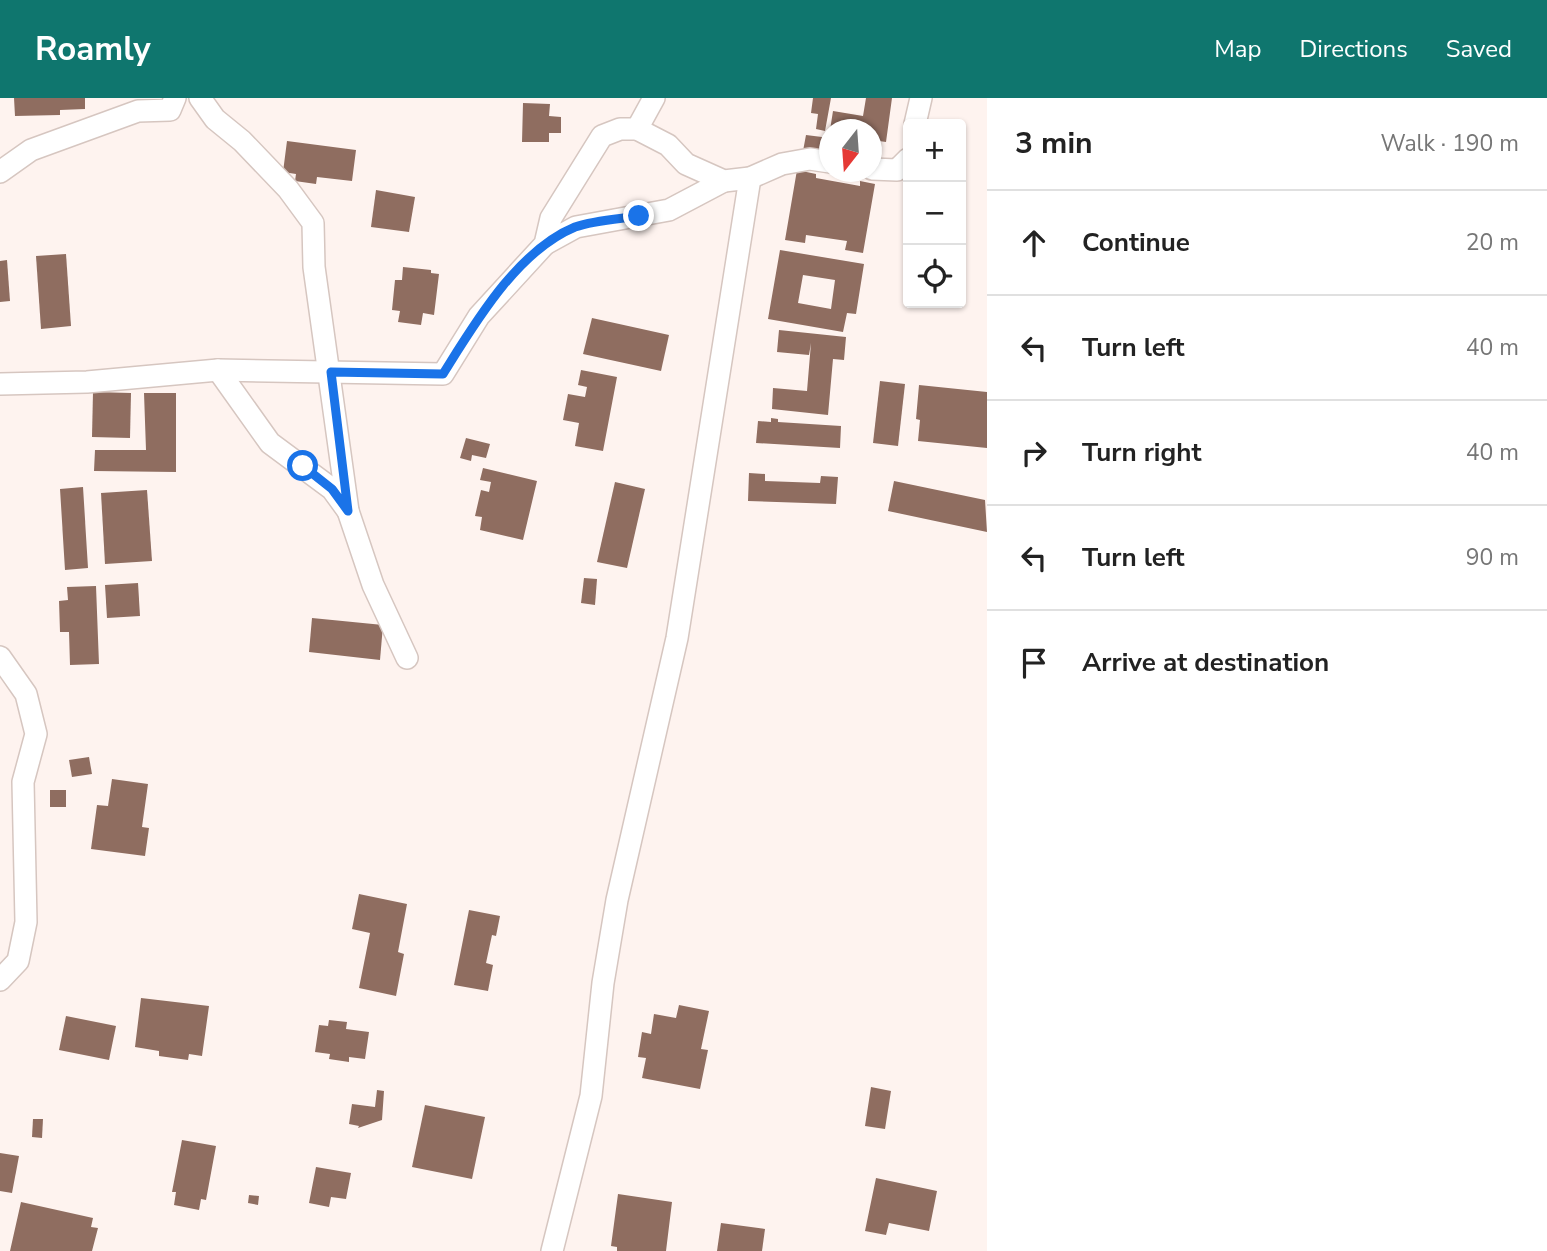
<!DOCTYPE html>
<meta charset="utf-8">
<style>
:root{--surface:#fff;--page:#f2f2f2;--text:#222;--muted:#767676;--line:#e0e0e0;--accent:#0f766e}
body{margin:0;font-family:"Nunito Sans",sans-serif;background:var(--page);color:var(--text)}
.controls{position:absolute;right:21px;top:21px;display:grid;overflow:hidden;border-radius:7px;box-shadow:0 2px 5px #0004}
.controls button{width:63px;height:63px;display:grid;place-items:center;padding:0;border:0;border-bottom:2px solid var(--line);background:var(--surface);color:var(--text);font:35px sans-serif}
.compass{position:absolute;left:819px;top:21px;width:63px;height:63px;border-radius:50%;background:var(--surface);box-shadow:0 2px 5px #0004;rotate:197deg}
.stop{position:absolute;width:21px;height:21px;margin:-16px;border:5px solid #1a73e8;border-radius:50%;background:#fff}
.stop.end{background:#1a73e8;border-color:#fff;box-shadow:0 2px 7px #0008}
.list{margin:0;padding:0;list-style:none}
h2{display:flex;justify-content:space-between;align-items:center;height:91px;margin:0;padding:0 28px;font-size:30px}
h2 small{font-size:23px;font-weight:400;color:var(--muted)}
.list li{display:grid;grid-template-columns:46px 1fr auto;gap:21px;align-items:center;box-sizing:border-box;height:105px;padding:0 28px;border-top:2px solid var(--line)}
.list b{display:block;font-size:26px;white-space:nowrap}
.list em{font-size:23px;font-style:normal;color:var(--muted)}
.icon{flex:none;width:38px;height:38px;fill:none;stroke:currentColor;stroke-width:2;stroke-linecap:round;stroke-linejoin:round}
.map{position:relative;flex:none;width:987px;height:1153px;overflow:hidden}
header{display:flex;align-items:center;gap:42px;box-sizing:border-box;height:98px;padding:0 35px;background:var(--accent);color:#fff}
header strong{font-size:33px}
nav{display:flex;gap:38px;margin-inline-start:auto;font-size:24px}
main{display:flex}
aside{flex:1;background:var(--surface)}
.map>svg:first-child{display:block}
.building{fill:#8f6d60;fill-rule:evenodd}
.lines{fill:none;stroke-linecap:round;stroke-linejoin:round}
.street-casing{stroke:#d6c6c0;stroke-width:24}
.street{stroke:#fff;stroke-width:21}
.route{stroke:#1a73e8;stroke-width:9}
</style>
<header>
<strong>Roamly</strong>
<nav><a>Map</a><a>Directions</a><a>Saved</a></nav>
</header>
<main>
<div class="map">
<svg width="987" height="1153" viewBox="0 0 987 1153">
<rect width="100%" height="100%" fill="#fef3ef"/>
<g class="building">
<polygon points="14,0 85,0 85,11 60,12 60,17 15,18"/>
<polygon points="813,0 831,0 825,33 816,31 818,16 811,15"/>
<polygon points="866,0 892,0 886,44 872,42 872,32 830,32 833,13 863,18"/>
<polygon points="523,5 550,6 549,18 561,19 561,35 549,35 549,44 522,44"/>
<polygon points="806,37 830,40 830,57 803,53"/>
<polygon points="287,43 356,52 352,83 317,79 316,86 295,83 296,76 283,74"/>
<polygon points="797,72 816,76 816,80 860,88 860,83 875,86 863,155 845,152 847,143 806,137 805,145 785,142"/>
<polygon points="961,88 966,89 962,114 961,114"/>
<polygon points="376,92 415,99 409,134 371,129"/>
<path d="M780 152 864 166 856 216 847 215 843 234 768 221ZM803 177 835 182 831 211 798 205Z"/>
<polygon points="66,156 71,228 41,231 36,158"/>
<polygon points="7,162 10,203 0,204 0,163"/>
<polygon points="403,169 431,172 431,175 439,176 434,217 423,215 421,227 398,224 400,213 392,212 395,182 402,182"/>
<polygon points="592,220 669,237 661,273 583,256"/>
<polygon points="779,232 846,239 844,262 833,261 828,317 772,311 773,290 807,293 811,245 809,257 777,254"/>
<polygon points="581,272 617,279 603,353 575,348 579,325 563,322 568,296 585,299 587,289 578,287"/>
<polygon points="880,283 905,286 898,348 873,345"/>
<polygon points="919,287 987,294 987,350 918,343 920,322 916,321"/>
<polygon points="93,294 131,295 130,340 92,339"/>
<polygon points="144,295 176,295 176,374 94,373 95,352 146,352"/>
<polygon points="771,320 778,321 778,324 841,328 840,350 756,345 758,323 771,324"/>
<polygon points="466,340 490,346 486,360 472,357 471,363 460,360"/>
<polygon points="483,370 537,383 523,442 480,432 482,419 475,418 481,392 489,394 491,384 480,382"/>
<polygon points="749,375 765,376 765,383 820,385 821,378 838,379 836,406 748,403"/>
<polygon points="894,383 985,402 987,434 888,413"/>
<polygon points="615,384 645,391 627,470 597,464"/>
<polygon points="83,389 88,470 65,472 60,391"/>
<polygon points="147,392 152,463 105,466 101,395"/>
<polygon points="584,480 597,481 595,507 581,505"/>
<polygon points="138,485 140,518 107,520 105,487"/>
<polygon points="96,488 99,566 70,567 69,534 60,534 59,503 68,502 67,489"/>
<polygon points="312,520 383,527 380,562 309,554"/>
<polygon points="89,659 92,676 72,679 69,662"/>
<polygon points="112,681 148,686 142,729 149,730 145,758 91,751 97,707 108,708"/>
<rect x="50" y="692" width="16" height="17"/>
<polygon points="359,796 407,806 398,854 404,856 396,898 359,890 370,835 352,831"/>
<polygon points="469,812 500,818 496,838 492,837 486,865 493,867 488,893 454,887"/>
<polygon points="141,900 209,908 202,958 189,956 188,962 159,958 159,953 135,949"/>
<polygon points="679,907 709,913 701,951 708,952 700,991 642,980 646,960 638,959 642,934 651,936 654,916 676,920"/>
<polygon points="66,918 116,928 109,962 59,952"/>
<polygon points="329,922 347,924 346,931 369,934 365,961 349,959 349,964 329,961 330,956 315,954 319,927 328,928"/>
<polygon points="871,989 891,993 885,1031 865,1028"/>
<polygon points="377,992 384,993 382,1022 358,1030 359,1028 349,1026 352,1006 375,1009"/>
<polygon points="425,1007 485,1019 472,1081 412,1069"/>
<polygon points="33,1021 43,1021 42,1040 32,1039"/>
<polygon points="182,1042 216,1048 206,1102 201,1101 199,1112 174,1107 176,1094 172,1094"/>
<polygon points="0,1055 19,1058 12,1095 0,1093"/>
<polygon points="316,1069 351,1075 346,1101 331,1099 329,1109 309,1105"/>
<polygon points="876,1080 937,1093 929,1133 889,1125 886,1137 865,1133"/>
<polygon points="618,1096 672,1104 666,1153 617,1153 617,1149 611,1148"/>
<polygon points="249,1097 259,1098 258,1107 248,1105"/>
<polygon points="21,1104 93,1120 91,1129 98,1130 92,1153 10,1153"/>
<polygon points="721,1125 765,1131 762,1153 717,1153"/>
</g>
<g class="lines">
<g class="street-casing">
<g id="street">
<polyline points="200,0 215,21 242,43 288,91 313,125 314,169 348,413"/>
<polyline points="915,26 921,0"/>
<polyline points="637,31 654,0"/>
<polyline points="872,71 897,72 908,61"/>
<polyline points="0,74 31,52 138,13 170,12 175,0"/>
<polyline points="545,146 576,129 669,112 724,83"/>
<polyline points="218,272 270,345 332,391 348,413 373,487 407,560"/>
<polyline points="0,286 87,284 218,272 443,276 479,218 545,146 551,120 602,38 620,31 637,31 668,47 686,66 724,83 750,80 782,66 810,61 830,64"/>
<polyline points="0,559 26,596 36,636 23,684 26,824 18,863 0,882"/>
<polyline points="552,1153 591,998 603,885 617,802 677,540 750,80"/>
</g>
</g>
<use href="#street" class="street"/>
</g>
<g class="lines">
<path class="route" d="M303 368 332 391 348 413 331 274 443 276C475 225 517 153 575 129 595 122 619 121 639 118"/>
</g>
</svg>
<div class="controls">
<button>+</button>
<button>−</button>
<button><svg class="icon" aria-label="locate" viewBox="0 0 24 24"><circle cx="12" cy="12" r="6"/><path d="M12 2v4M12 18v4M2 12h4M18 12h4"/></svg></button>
</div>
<svg class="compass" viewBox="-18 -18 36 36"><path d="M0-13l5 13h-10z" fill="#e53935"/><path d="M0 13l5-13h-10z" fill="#767676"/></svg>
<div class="stop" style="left:303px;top:368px"></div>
<div class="stop end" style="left:639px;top:118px"></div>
</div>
<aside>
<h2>3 min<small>Walk · 190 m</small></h2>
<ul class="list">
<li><svg class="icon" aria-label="ahead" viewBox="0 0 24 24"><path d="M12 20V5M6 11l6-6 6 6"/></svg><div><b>Continue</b></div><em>20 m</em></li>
<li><svg class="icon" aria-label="left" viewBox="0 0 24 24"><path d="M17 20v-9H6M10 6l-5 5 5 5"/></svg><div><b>Turn left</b></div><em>40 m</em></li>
<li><svg class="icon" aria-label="right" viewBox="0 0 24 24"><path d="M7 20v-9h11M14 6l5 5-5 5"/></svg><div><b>Turn right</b></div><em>40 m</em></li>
<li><svg class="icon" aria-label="left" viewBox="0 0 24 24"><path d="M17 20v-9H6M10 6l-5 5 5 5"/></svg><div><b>Turn left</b></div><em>90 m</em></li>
<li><svg class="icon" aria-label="arrive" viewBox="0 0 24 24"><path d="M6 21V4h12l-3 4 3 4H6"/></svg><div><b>Arrive at destination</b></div></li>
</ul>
</aside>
</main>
